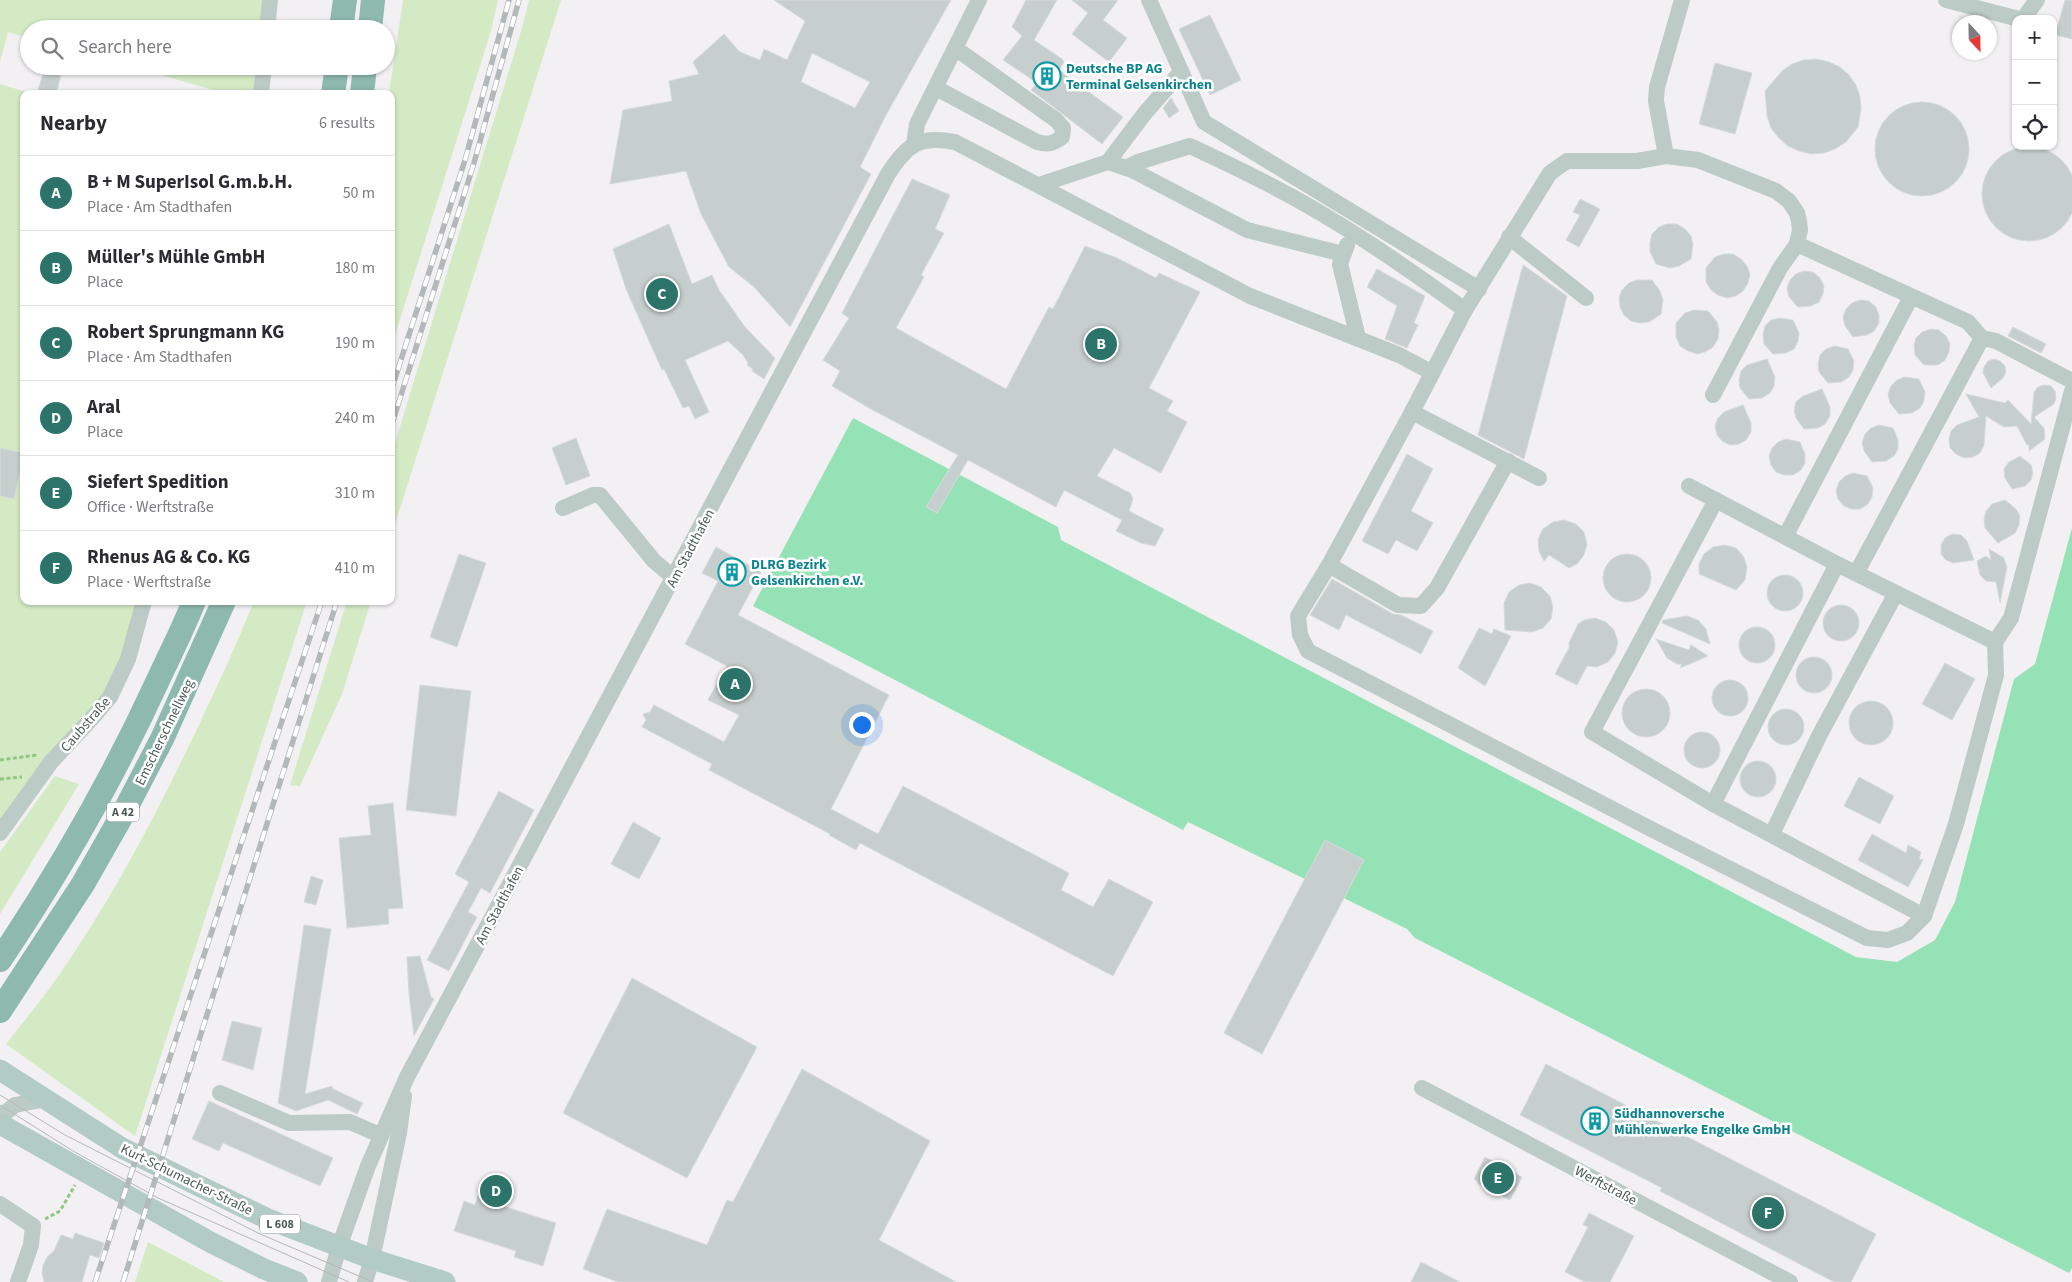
<!DOCTYPE html>
<meta charset="utf-8">
<style>
:root{--surface:#fff;--page:#f7f7f7;--text:#2b2b33;--muted:#7c7c81;--line:#e1e1e2;--accent:#2c746a}
body{margin:0;font-family:"Source Sans 3",sans-serif;background:var(--page);color:var(--text)}
.controls{position:absolute;right:15px;top:15px;display:grid;overflow:hidden;border-radius:10px;box-shadow:0 1px 4px #0004}
.controls button{width:45px;height:45px;display:grid;place-items:center;padding:0;border:0;border-bottom:1px solid var(--line);background:var(--surface);color:var(--text);font:25px sans-serif}
.compass{position:absolute;left:1952px;top:15px;width:45px;height:45px;border-radius:50%;background:var(--surface);box-shadow:0 1px 4px #0004;rotate:158deg}
.you{position:absolute;left:861px;top:724px;width:18px;height:18px;margin:-12px;border:4px solid #fff;border-radius:50%;background:#1a73e8;box-shadow:0 0 0 8px #1a73e833}
.badge{display:grid;place-items:center;width:32px;height:32px;border-radius:50%;background:var(--accent);color:#fff;font-size:16px;font-weight:700}
.pin{position:absolute;translate:-50% -50%;border:2px solid #fff;box-shadow:0 1px 5px #0006}
.list{margin:0;padding:0;list-style:none}
h2{display:flex;justify-content:space-between;align-items:center;height:65px;margin:0;padding:0 20px;font-size:21px}
h2 small{font-size:16px;font-weight:400;color:var(--muted)}
.list li{display:grid;grid-template-columns:32px 1fr auto;gap:15px;align-items:center;box-sizing:border-box;height:75px;padding:0 20px;border-top:1px solid var(--line)}
.list b{display:block;font-size:19px;white-space:nowrap}
.list p{margin:0;font-size:16px;white-space:nowrap;color:var(--muted)}
.list em{font-size:16px;font-style:normal;color:var(--muted)}
.icon{flex:none;width:28px;height:28px;fill:none;stroke:currentColor;stroke-width:2;stroke-linecap:round;stroke-linejoin:round}
.map{position:relative;flex:none;width:2072px;height:1282px;overflow:hidden}
.search{position:absolute;background:var(--surface);box-shadow:0 1px 4px #0004;left:20px;top:20px;width:375px;height:55px;display:flex;align-items:center;gap:12px;box-sizing:border-box;padding:0 18px;border-radius:28px;color:var(--muted);font-size:19px}
.panel{position:absolute;background:var(--surface);box-shadow:0 1px 4px #0004;left:20px;top:90px;width:375px;height:515px;border-radius:10px}
.map>svg:first-child{display:block}
.green{fill:#d3eac4}
.water{fill:#96e2b7}
.building{fill:#c7cfce;stroke:#d5dbda;fill-rule:evenodd}
.lines{fill:none;stroke-linecap:round;stroke-linejoin:round}
.path{stroke:#92c580;stroke-width:3;stroke-dasharray:4 2.5;stroke-linecap:butt}
.minor{stroke:#bdcbc6;stroke-width:16}
.major{stroke:#b3cbc5;stroke-width:21}
.highway{stroke:#8eb9ae;stroke-width:24}
.tram{stroke:#b3b9b8;stroke-width:1}
.rail-casing{stroke:#b3b9b8;stroke-width:5.5}
.rail{stroke:#fff;stroke-width:4;stroke-dasharray:11;stroke-linecap:butt}
.labels{text-anchor:middle;stroke-width:5;stroke-linejoin:round;paint-order:stroke}
.shield{fill:#fff;stroke:#808c89;stroke-width:1}
.shield-label{font-size:12px;font-weight:bold;fill:#4a5b56}
.culture-label{font-size:14px;font-weight:bold;fill:#0d838f;stroke:#fff;text-anchor:start}
.street-label{font-size:14px;fill:#4a5b56;stroke:#fff}
</style>
<div class="map">
<svg width="2072" height="1282" viewBox="0 0 2072 1282">
<rect width="100%" height="100%" fill="#f2f0f2"/>
<g class="green">
<polygon points="0,0 262,0 260,29 29,29 29,38 8,32 0,62"/>
<polygon points="403,0 498,0 491,31 391,348 391,94 389,94"/>
<polygon points="529,0 561,0 391,537 391,456 522,28"/>
<polygon points="130,66 256,66 253,94 227,94"/>
<polygon points="0,84 33,94 24,94 24,601 139,601 123,655 105,693 0,826"/>
<path d="M254 601H307L135 1136 6 1044C23 1022 41 1001 57 978 115 895 162 804 205 712 222 676 239 639 254 601Z"/>
<polygon points="347,601 371,601 342,694 300,786 290,785"/>
<polygon points="55,776 79,784 0,914 0,852"/>
<polygon points="148,1242 224,1282 135,1282"/>
</g>
<polygon class="water" points="853,418 1058,527 1061,540 1856,957 1897,962 1935,940 1955,902 2014,679 2035,664 2072,528 2072,1268 2069,1273 1415,938 1407,929 1188,822 1183,830 753,606"/>
<g class="building">
<path d="M774 0H951L886 115 860 167 871 174 790 327 754 287 729 267 701 214 686 171 610 184 623 110 672 101 669 81 699 74 693 62 724 34 740 52 760 60 764 49 787 60 805 21ZM812 53 870 82 855 108 801 82Z"/>
<polygon points="1026,0 1057,0 1034,40 1062,59 1064,62 1059,70 1123,117 1102,144 1031,90 1037,83 1003,60 1022,36 1012,27"/>
<polygon points="1072,0 1118,0 1103,20 1127,38 1109,62 1072,34 1088,13"/>
<polygon points="2065,0 2072,0 2072,39 2055,35"/>
<polygon points="1210,15 1241,80 1210,95 1179,29"/>
<polygon points="1816,59 1829,62 1840,67 1849,75 1856,85 1860,97 1861,109 1858,127 1846,142 1835,149 1824,153 1811,154 1799,151 1788,146 1779,138 1771,128 1767,116 1765,91 1782,71 1792,64 1804,60"/>
<polygon points="1715,63 1752,73 1735,134 1699,124"/>
<polygon points="44,70 61,75 56,94 37,94"/>
<polygon points="1171,98 1179,111 1169,118 1163,108"/>
<circle cx="1922" cy="149" r="47"/>
<circle cx="2029" cy="194" r="47"/>
<polygon points="912,179 950,195 935,229 944,233 921,275 924,277 896,328 1006,389 1049,307 1053,309 1085,246 1117,258 1156,278 1159,273 1200,292 1149,388 1173,401 1167,411 1187,422 1161,473 1114,448 1097,476 1130,493 1133,499 1129,511 1164,529 1155,546 1141,543 1116,531 1122,520 1064,490 1056,507 968,460 937,513 926,507 958,455 869,408 832,386 840,371 823,360 849,318 842,313"/>
<polygon points="1580,199 1600,209 1579,247 1566,240 1580,215 1573,212"/>
<polygon points="669,224 692,284 712,275 719,290 745,327 775,358 764,379 752,371 753,369 747,365 748,363 743,355 728,341 685,360 709,412 695,419 689,406 683,408 664,369 662,370 626,289 613,249"/>
<polygon points="1667,224 1677,224 1685,229 1691,236 1693,244 1691,259 1679,266 1670,268 1656,264 1650,252 1650,243 1652,234 1659,227"/>
<polygon points="1724,254 1733,254 1741,259 1747,266 1750,274 1748,283 1743,291 1736,296 1727,298 1718,295 1711,290 1706,282 1706,268 1715,257"/>
<polygon points="1523,265 1567,296 1524,459 1478,435"/>
<polygon points="1377,269 1425,296 1414,323 1418,325 1407,348 1385,339 1397,306 1367,287"/>
<polygon points="1804,271 1813,272 1820,278 1824,286 1823,294 1819,302 1811,306 1798,307 1789,297 1787,288 1790,280 1796,274"/>
<polygon points="1637,280 1652,280 1660,291 1663,300 1661,314 1649,322 1640,323 1631,321 1624,315 1620,307 1619,298 1622,290 1629,283"/>
<polygon points="1860,300 1869,301 1876,307 1879,315 1879,323 1874,331 1867,335 1853,337 1845,326 1843,317 1846,309 1852,303"/>
<polygon points="1694,310 1708,311 1717,322 1719,330 1718,339 1713,347 1705,352 1697,354 1688,351 1680,346 1676,337 1676,323 1685,313"/>
<polygon points="1780,318 1793,320 1799,333 1798,341 1794,349 1786,353 1773,354 1764,344 1763,335 1765,326 1771,320"/>
<polygon points="2013,327 2046,344 2041,353 2008,336"/>
<polygon points="1931,329 1939,330 1946,336 1950,344 1949,352 1945,360 1938,365 1924,365 1915,355 1914,346 1916,338 1922,332"/>
<polygon points="1835,346 1848,349 1854,361 1853,370 1849,377 1841,382 1828,383 1819,372 1818,364 1820,355 1826,349"/>
<polygon points="1767,359 1775,377 1774,386 1770,393 1762,398 1749,399 1740,388 1739,380 1741,371 1747,365"/>
<polygon points="1994,359 2000,361 2005,366 2006,372 2003,378 1991,388 1983,373 1984,367 1988,361"/>
<polygon points="1905,377 1919,379 1925,392 1924,401 1920,408 1912,413 1899,414 1890,403 1888,394 1891,386 1897,380"/>
<polygon points="2044,385 2051,386 2055,391 2056,398 2054,404 2034,417 2044,428 2045,439 2029,451 2029,445 2027,445 2017,426 2004,427 1986,416 1984,445 1980,453 1973,457 1964,458 1956,454 1950,448 1949,439 1951,431 1957,425 1979,417 1966,394 2005,403 2008,400 2031,424 2034,392 2038,387"/>
<polygon points="1822,389 1830,407 1830,416 1825,424 1818,428 1804,429 1796,418 1794,410 1796,402 1803,396"/>
<polygon points="1743,405 1751,423 1751,432 1746,440 1739,444 1730,445 1722,441 1717,435 1715,426 1718,418 1724,412"/>
<polygon points="1879,425 1893,428 1898,440 1898,449 1894,456 1886,461 1872,462 1864,451 1862,443 1865,434 1871,428"/>
<polygon points="576,438 590,476 566,485 552,448"/>
<polygon points="1786,439 1800,442 1805,454 1805,463 1801,470 1793,475 1784,475 1776,472 1771,465 1769,456 1772,448 1778,442"/>
<polygon points="0,448 24,453 14,499 0,496"/>
<polygon points="1407,454 1433,469 1411,511 1433,523 1417,551 1396,540 1388,554 1362,541"/>
<polygon points="2020,456 2031,465 2033,473 2031,480 2025,486 2012,489 2005,478 2004,469 2009,462"/>
<polygon points="1853,473 1867,476 1873,488 1872,497 1868,504 1860,509 1851,509 1844,506 1838,499 1836,491 1839,482 1845,476"/>
<polygon points="2005,500 2016,509 2020,516 2019,525 2015,533 1998,543 1985,528 1984,519 1986,511 1992,504"/>
<polygon points="1564,520 1576,524 1584,532 1587,544 1584,555 1577,564 1569,568 1549,555 1544,561 1539,551 1538,539 1543,529 1553,522"/>
<polygon points="1952,534 1961,535 1967,541 1974,560 1953,563 1946,560 1941,554 1941,545 1945,538"/>
<polygon points="1725,545 1736,548 1744,557 1747,568 1745,580 1736,590 1699,574 1699,564 1704,554 1713,547"/>
<polygon points="716,547 761,572 738,615 889,695 831,809 878,834 903,786 1069,873 1061,890 1093,907 1109,879 1153,902 1113,976 860,843 856,850 829,835 830,834 709,770 712,764 642,727 646,720 643,714 650,712 654,705 724,742 739,715 708,700 727,666 685,644 718,581 702,573"/>
<polygon points="1989,549 2004,558 2007,567 2000,603 1996,582 1986,581 1980,575 1977,561 1986,556 1991,560"/>
<circle cx="1627" cy="578" r="24"/>
<polygon points="459,554 486,563 457,647 430,637"/>
<circle cx="1785" cy="593" r="18"/>
<polygon points="1332,579 1393,614 1401,615 1433,631 1421,654 1346,615 1339,630 1310,615"/>
<polygon points="1530,583 1541,587 1550,596 1553,607 1551,619 1543,628 1532,632 1505,630 1504,603 1509,592 1519,585"/>
<circle cx="1841" cy="623" r="18"/>
<polygon points="1687,616 1698,620 1706,629 1710,644 1662,623 1663,620"/>
<polygon points="1595,618 1606,622 1614,630 1618,642 1615,653 1608,662 1597,667 1587,666 1577,685 1555,674 1569,648 1569,643 1578,624 1584,620"/>
<circle cx="1757" cy="645" r="18"/>
<polygon points="1479,628 1492,634 1494,629 1511,636 1485,686 1458,668"/>
<polygon points="1656,639 1689,650 1691,645 1708,656 1680,668 1682,664 1677,664 1667,658"/>
<circle cx="1814" cy="675" r="18"/>
<polygon points="1945,663 1975,679 1952,720 1922,704"/>
<circle cx="1730" cy="698" r="18"/>
<polygon points="420,685 471,691 456,816 406,810"/>
<circle cx="1646" cy="713" r="24"/>
<circle cx="1871" cy="723" r="22"/>
<circle cx="1786" cy="727" r="18"/>
<circle cx="1702" cy="750" r="18"/>
<circle cx="1758" cy="779" r="18"/>
<polygon points="1859,777 1894,796 1880,824 1844,806"/>
<polygon points="499,791 534,810 490,893 481,888 468,912 477,917 449,971 427,960 469,882 455,874"/>
<polygon points="393,803 403,908 388,909 389,924 347,928 339,838 371,835 368,806"/>
<polygon points="633,822 661,838 639,879 611,864"/>
<polygon points="1872,834 1906,853 1908,845 1921,852 1919,859 1923,860 1908,887 1858,860"/>
<polygon points="1325,840 1364,860 1262,1054 1224,1033"/>
<polygon points="311,876 323,880 316,905 304,902"/>
<polygon points="304,925 331,929 305,1094 332,1086 333,1089 363,1103 357,1114 328,1100 296,1111 278,1103"/>
<polygon points="420,956 431,997 434,999 414,1036 409,994 407,957"/>
<polygon points="632,978 757,1047 687,1178 563,1113"/>
<polygon points="232,1021 262,1028 253,1070 222,1060"/>
<polygon points="1546,1064 1876,1234 1851,1282 1834,1282 1660,1191 1662,1188 1520,1115"/>
<polygon points="802,1069 930,1141 879,1240 956,1282 618,1282 583,1269 607,1209 707,1245 727,1200 733,1202"/>
<polygon points="209,1101 333,1158 320,1186 223,1143 219,1151 192,1139"/>
<polygon points="1485,1157 1522,1177 1510,1200 1477,1183 1478,1182 1474,1179"/>
<polygon points="484,1178 513,1187 506,1207 556,1223 543,1266 514,1257 516,1251 454,1231 464,1201 475,1205"/>
<polygon points="1589,1213 1634,1236 1610,1282 1585,1282 1565,1272 1588,1227 1583,1225"/>
<polygon points="75,1233 104,1243 99,1258 90,1255 82,1282 44,1282 42,1273 43,1265 48,1256 54,1251 61,1235 73,1239"/>
<polygon points="1421,1262 1460,1282 1411,1282"/>
</g>
<g class="lines">
<g class="path">
<polyline points="0,760 37,755"/>
<polyline points="0,779 22,777"/>
<polyline points="45,1219 60,1211 75,1185"/>
</g>
<g class="minor">
<polyline points="1149,0 1204,122 1479,289"/>
<polyline points="1946,0 2019,19"/>
<polyline points="2023,19 2037,0"/>
<polyline points="267,29 270,0"/>
<path d="M936 88 1037 142C1048 145 1053 144 1062 137L1063 128 1056 120 955 48"/>
<polyline points="261,94 264,66"/>
<polyline points="914,145 917,124 979,0"/>
<polyline points="1666,156 1656,101 1657,87 1682,0"/>
<polyline points="1108,162 1132,170 1247,230 1343,254"/>
<path d="M1126 168 1138 162 1190 146C1218 159 1245 172 1272 186 1340 221 1403 265 1465 310"/>
<polyline points="1039,185 1108,162 1145,113 1180,73"/>
<polyline points="1509,237 1586,298"/>
<polyline points="1347,245 1340,264 1358,338"/>
<polyline points="2072,381 1996,341 1982,338 1968,322 1797,244 1800,230 1799,221 1797,213 1789,201 1776,191 1698,160 1666,156 1637,161 1567,161 1550,173 1465,310 1412,412 1329,565 1298,616 1300,635 1308,651 1651,829 1867,938 1888,940 1907,933 1924,916 1956,824 1996,675 1995,642 2011,618 2072,391"/>
<polyline points="1713,395 1780,268 1797,244"/>
<polyline points="1412,412 1539,478"/>
<polyline points="1689,486 1837,564 1995,642"/>
<polyline points="1716,500 1592,732 1713,804 1924,916"/>
<polyline points="563,508 593,495 600,495 654,561 674,578"/>
<polyline points="1786,535 1911,297"/>
<polyline points="1329,565 1398,605 1421,606 1437,588 1508,461"/>
<polyline points="1857,572 1982,338"/>
<polyline points="1713,804 1837,564"/>
<polyline points="0,833 51,762 95,715 110,697 128,659 144,601"/>
<polyline points="1772,834 1819,736 1896,593"/>
<polyline points="1422,1088 1790,1282"/>
<polyline points="220,1093 289,1123 350,1122 380,1135"/>
<polyline points="0,1117 15,1105 47,1099"/>
<polyline points="0,1204 33,1226 31,1245 18,1282"/>
<path d="M329 1282 339 1247 368 1166 407 1077 888 174C907 145 919 135 955 142L1250 296 1399 355 1431 372"/>
<polyline points="365,1282 372,1259 399,1133 404,1096"/>
</g>
<g class="major">
<polyline points="0,1070 122,1148 191,1182 268,1219 372,1259 445,1282"/>
<polyline points="0,1124 210,1242 264,1269 297,1282"/>
</g>
<g class="highway">
<polyline points="341,29 345,0"/>
<polyline points="370,29 373,0"/>
<polyline points="333,94 337,66"/>
<polyline points="362,94 365,66"/>
<path d="M0 960C60 871 114 776 159 678 171 652 184 627 194 601"/>
<polyline points="0,1011 83,884 124,812 162,739 224,601"/>
</g>
<g class="tram">
<polyline points="0,1095 65,1135 260,1234 373,1282"/>
<polyline points="0,1105 73,1151 158,1198 349,1282"/>
</g>
<g class="rail-casing">
<g id="rail">
<polyline points="391,391 465,160 509,0"/>
<polyline points="391,427 474,163 519,0"/>
<polyline points="95,1282 322,601"/>
<polyline points="123,1282 337,601"/>
</g>
</g>
<use href="#rail" class="rail"/>
</g>
<defs>
<g id="building-ring" transform="scale(1.4375)"><circle r="9.5" fill="#fff" stroke="#0f9aa8" stroke-width="1.5"/><path d="M-4-6H4V6H1V3H-1V6H-4ZM-2.5-4.3h1.7v1.8h-1.7ZM.8-4.3h1.7v1.8H.8ZM-2.5-1h1.7V.8h-1.7ZM.8-1h1.7V.8H.8Z" fill="#0f9aa8"/></g>
</defs>
<g fill-rule="evenodd">
<use href="#building-ring" x="1047" y="76"/>
<use href="#building-ring" x="732" y="572"/>
<use href="#building-ring" x="1595" y="1121"/>
</g>
<g class="labels">
<g class="shield">
<rect x="107" y="802.5" width="32" height="19" rx="4"/>
<rect x="260" y="1214.5" width="40" height="19" rx="4"/>
</g>
<g class="shield-label">
<text x="123" y="816">A 42</text>
<text x="280" y="1228">L 608</text>
</g>
<g class="culture-label">
<text x="1066" y="73">Deutsche BP AG<tspan x="1066" dy="16">Terminal Gelsenkirchen</tspan></text>
<text x="751" y="569">DLRG Bezirk<tspan x="751" dy="16">Gelsenkirchen e.V.</tspan></text>
<text x="1614" y="1118">Südhannoversche<tspan x="1614" dy="16">Mühlenwerke Engelke GmbH</tspan></text>
</g>
<g class="street-label">
<text transform="translate(690 548) rotate(-62)" y="5">Am Stadthafen</text>
<text transform="translate(85 724) rotate(-49)" y="5">Caubstraße</text>
<text transform="translate(164 732) rotate(-64)" y="5">Emscherschnellweg</text>
<text transform="translate(499 905) rotate(-62)" y="5">Am Stadthafen</text>
<text transform="translate(187 1179) rotate(26)" y="5">Kurt-Schumacher-Straße</text>
<text transform="translate(1606 1185) rotate(28)" y="5">Werftstraße</text>
</g>
</g>
</svg>
<div class="controls">
<button>+</button>
<button>−</button>
<button><svg class="icon" aria-label="locate" viewBox="0 0 24 24"><circle cx="12" cy="12" r="6"/><path d="M12 2v4M12 18v4M2 12h4M18 12h4"/></svg></button>
</div>
<svg class="compass" viewBox="-18 -18 36 36"><path d="M0-13l5 13h-10z" fill="#e53935"/><path d="M0 13l5-13h-10z" fill="#7c7c81"/></svg>
<div class="you"></div>
<div class="pin badge" style="left:735px;top:684px">A</div>
<div class="pin badge" style="left:1101px;top:344px">B</div>
<div class="pin badge" style="left:662px;top:294px">C</div>
<div class="pin badge" style="left:496px;top:1191px">D</div>
<div class="pin badge" style="left:1498px;top:1178px">E</div>
<div class="pin badge" style="left:1768px;top:1213px">F</div>
<div class="search"><svg class="icon" aria-label="search" viewBox="0 0 24 24"><circle cx="10" cy="10" r="6"/><path d="M15 15l6 6"/></svg>Search here</div>
<section class="panel">
<h2>Nearby<small>6 results</small></h2>
<ul class="list">
<li><span class="badge">A</span><div><b>B + M SuperIsol G.m.b.H.</b><p>Place · Am Stadthafen</p></div><em>50 m</em></li>
<li><span class="badge">B</span><div><b>Müller's Mühle GmbH</b><p>Place</p></div><em>180 m</em></li>
<li><span class="badge">C</span><div><b>Robert Sprungmann KG</b><p>Place · Am Stadthafen</p></div><em>190 m</em></li>
<li><span class="badge">D</span><div><b>Aral</b><p>Place</p></div><em>240 m</em></li>
<li><span class="badge">E</span><div><b>Siefert Spedition</b><p>Office · Werftstraße</p></div><em>310 m</em></li>
<li><span class="badge">F</span><div><b>Rhenus AG &amp; Co. KG</b><p>Place · Werftstraße</p></div><em>410 m</em></li>
</ul>
</section>
</div>
